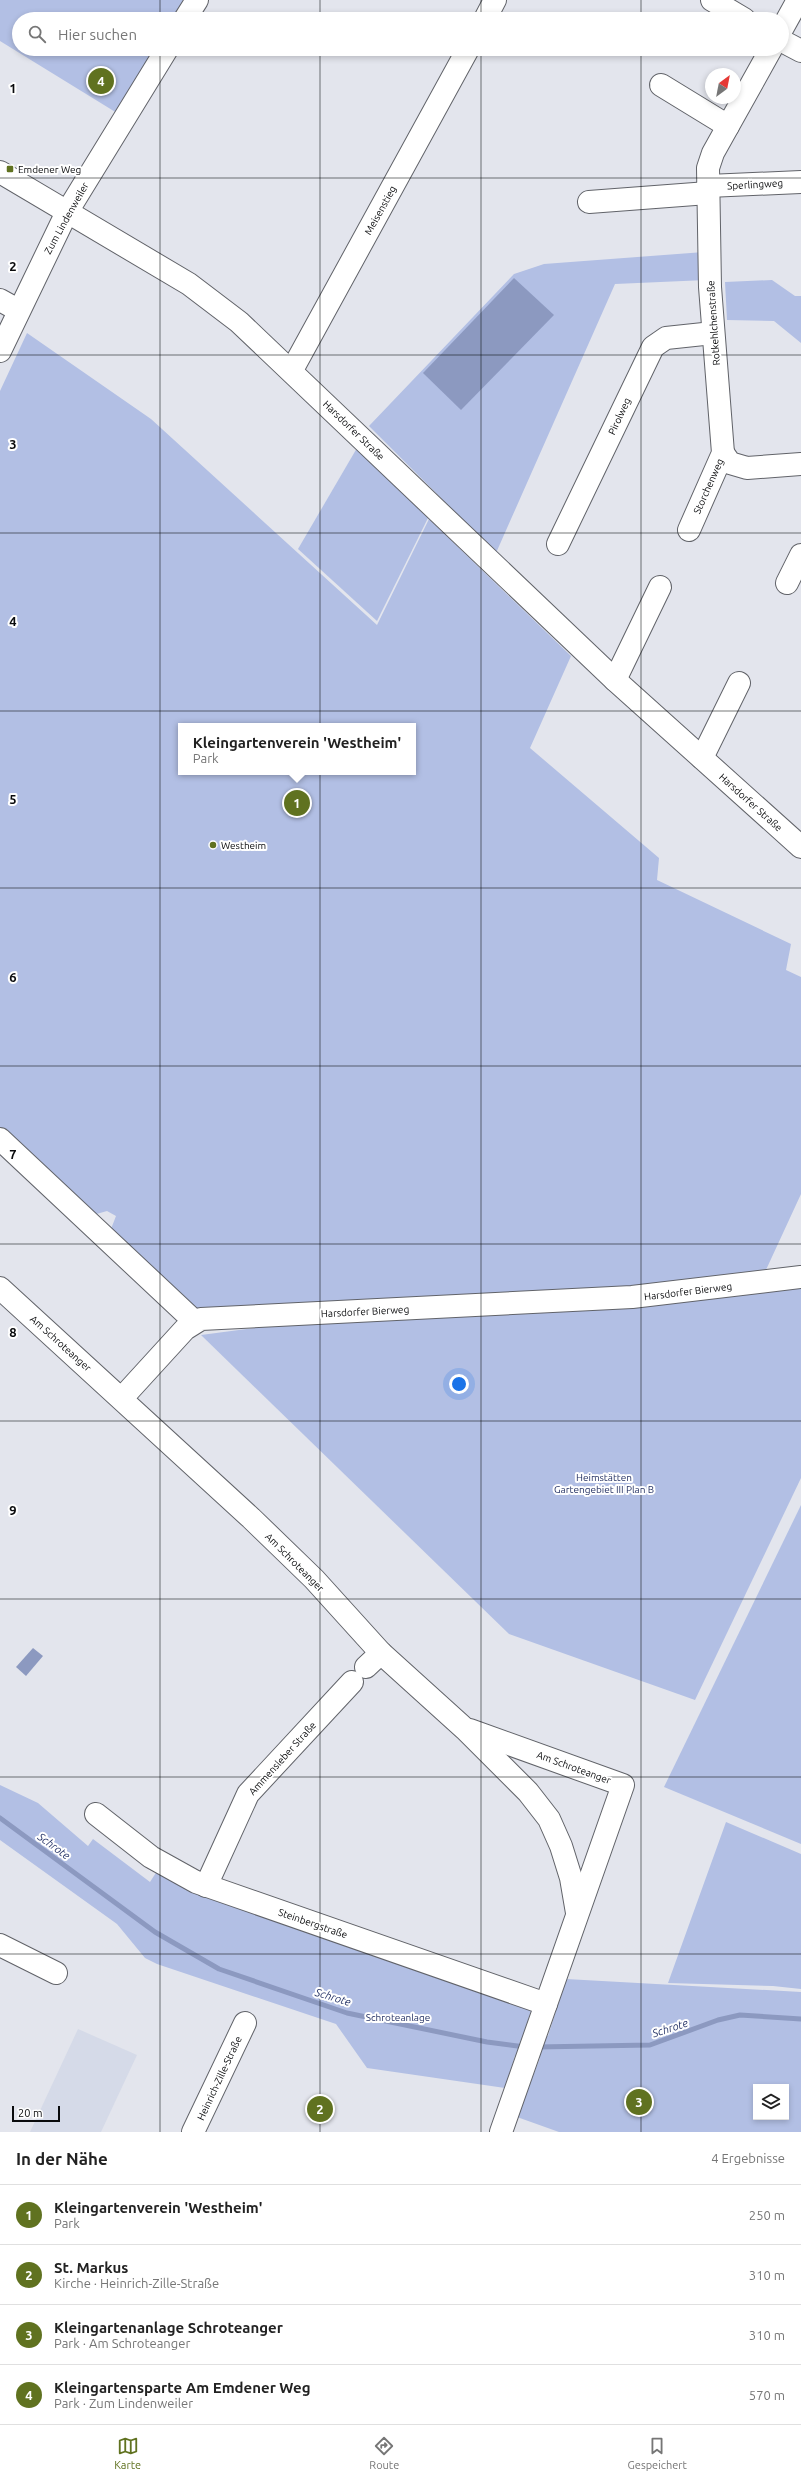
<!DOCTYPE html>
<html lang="de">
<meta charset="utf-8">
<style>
:root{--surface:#fff;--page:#f6f6f6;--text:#222;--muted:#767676;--line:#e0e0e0;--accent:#607220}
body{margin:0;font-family:Ubuntu,sans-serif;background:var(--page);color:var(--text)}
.controls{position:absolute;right:12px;bottom:12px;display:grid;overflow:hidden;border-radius:0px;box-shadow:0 2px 6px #0003}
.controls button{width:36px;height:36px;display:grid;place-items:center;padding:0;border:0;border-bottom:1px solid var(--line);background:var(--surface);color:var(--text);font:20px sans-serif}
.compass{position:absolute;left:705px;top:68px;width:36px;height:36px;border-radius:50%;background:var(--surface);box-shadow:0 2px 6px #0003;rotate:32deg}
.scale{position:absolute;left:12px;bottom:10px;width:48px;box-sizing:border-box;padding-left:4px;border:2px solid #0a0b0d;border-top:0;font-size:11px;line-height:14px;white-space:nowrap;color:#0a0b0d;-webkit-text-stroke:3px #fff;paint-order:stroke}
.you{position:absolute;left:459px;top:1384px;width:14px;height:14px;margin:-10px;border:3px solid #fff;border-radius:50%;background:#1a73e8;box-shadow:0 0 0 6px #1a73e833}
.badge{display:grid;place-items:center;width:26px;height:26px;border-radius:50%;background:var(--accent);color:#fff;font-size:13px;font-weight:700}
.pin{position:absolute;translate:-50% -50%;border:2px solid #fff;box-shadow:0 1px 4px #0006}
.popup{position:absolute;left:178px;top:723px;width:238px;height:52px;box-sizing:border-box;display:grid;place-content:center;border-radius:0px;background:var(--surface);filter:drop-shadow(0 1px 3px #0005);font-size:13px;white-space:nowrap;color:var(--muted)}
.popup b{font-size:15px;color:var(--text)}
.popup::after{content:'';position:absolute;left:50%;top:100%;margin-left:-8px;border:8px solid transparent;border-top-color:var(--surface)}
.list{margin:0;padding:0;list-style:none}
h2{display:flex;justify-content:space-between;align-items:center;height:52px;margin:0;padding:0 16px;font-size:17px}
h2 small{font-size:13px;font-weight:400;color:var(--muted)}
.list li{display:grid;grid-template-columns:26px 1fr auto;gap:12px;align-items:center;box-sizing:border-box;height:60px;padding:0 16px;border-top:1px solid var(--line)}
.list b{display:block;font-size:15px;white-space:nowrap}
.list p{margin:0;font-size:13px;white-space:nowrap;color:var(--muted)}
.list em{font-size:13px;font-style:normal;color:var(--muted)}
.icon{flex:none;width:22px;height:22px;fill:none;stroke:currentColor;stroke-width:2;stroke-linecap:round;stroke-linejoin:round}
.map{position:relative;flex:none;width:801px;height:2132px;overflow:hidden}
.search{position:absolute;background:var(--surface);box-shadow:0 2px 6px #0003;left:12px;right:12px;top:12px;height:44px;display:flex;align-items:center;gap:10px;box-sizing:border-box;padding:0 14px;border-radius:22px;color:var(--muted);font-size:15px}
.sheet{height:292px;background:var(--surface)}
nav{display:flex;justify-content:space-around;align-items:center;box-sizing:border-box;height:56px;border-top:1px solid var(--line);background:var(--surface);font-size:11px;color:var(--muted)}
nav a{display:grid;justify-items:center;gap:2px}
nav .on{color:var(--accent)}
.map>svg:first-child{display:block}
.built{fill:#d5dae8}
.green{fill:#b2bfe4;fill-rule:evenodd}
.water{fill:#8c99c0}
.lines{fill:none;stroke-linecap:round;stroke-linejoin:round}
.stream{stroke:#8c99c0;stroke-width:5}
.minor-casing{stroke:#616369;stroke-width:24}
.minor{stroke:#fff;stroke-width:22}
.grid{fill:none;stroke:#0a0b0d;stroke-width:1;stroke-opacity:0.55}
.poi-dot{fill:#607220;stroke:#fff;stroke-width:1.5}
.labels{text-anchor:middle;stroke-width:4;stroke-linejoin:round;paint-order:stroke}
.poi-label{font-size:10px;fill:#0a0b0d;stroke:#fff;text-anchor:start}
.street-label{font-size:10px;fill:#0a0b0d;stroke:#fff}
.park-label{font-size:10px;fill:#233062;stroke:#fff}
.water-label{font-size:11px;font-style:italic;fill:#283669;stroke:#fff}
.grid-label{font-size:13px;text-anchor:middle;font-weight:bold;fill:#0a0b0d;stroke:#fff;stroke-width:4;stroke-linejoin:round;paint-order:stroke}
</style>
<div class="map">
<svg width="801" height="2132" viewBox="0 0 801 2132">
<rect width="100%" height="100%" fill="#e3e5ed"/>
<polygon class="built" points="78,2029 137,2055 101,2132 30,2132"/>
<g class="green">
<polygon points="0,0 186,0 174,19 19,19 19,49 156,49 117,113 0,41"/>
<polygon points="704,252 706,280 615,284 496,553 369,426 514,274 544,264"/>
<polygon points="772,280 795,296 801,296 801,343 774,321 727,320 725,282"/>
<path d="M27 333 151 419 377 625 429 519 571 656 530 748 659 858 657 880 791 944 786 970 801 977V1194L765 1272 631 1288 193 1309 111 1229 116 1216 107 1211 93 1215 0 1129V391ZM181 726H413V772H181Z"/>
<polygon points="357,448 428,518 377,621 298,549"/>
<polygon points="801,1285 801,1478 695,1700 509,1634 201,1335 284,1324"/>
<polygon points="801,1505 801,1844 664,1787"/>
<path d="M0 1785 38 1803 88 1846 93 1839 150 1882 159 1868 532 2007 524 2033 548 2036 566 1979 801 1992V2132H559L517 2117 540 2058 515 2056 505 2088 367 2068 336 2024 157 1964 145 1958 117 1924 0 1840ZM756 2087H786V2117H756Z"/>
<polygon points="726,1822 801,1854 801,1989 773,1986 668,1983"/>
</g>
<g class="water">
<polygon points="514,278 554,315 461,410 423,373"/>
<polygon points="33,1648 43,1656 26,1676 16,1667"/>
</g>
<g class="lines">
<g class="stream">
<polyline points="0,1818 155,1932 219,1969 347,2013 487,2042 525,2047"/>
<polyline points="537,2047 650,2045 718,2020 740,2015 801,2019"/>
</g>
<g class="minor-casing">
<g id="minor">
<polyline points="712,0 744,19"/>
<polyline points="185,19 197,0"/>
<polyline points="485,19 495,0"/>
<polyline points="782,29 798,0"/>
<polyline points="782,41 801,51"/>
<polyline points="661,85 728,126"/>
<polyline points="0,172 189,284 239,322 615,680 801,847"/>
<polyline points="708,186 801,182"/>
<polyline points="589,202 708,193"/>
<polyline points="0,300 18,310"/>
<polyline points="0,351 67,212 167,49"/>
<polyline points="292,370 468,49"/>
<polyline points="723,453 730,463 747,468 801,464"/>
<polyline points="689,530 723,453 710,287 708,168 713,153 771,49"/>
<polyline points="558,544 653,347 666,338 713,333"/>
<polyline points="787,583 801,555"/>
<polyline points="615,680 660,587"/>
<polyline points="702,758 739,683"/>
<polyline points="0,1139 194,1321"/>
<polyline points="0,1288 251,1518 314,1579 381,1653 465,1729 528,1792 549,1819 561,1846 571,1878 577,1913"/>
<polyline points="122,1398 185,1329 201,1319 632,1297 801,1277"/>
<polyline points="366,1667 381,1653"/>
<polyline points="470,1730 623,1785 501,2132"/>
<polyline points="96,1814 151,1857 196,1882 546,2004"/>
<polyline points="206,1886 248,1794 352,1682"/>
<polyline points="0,1945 56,1973"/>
<polyline points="193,2132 245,2023"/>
</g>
</g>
<use href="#minor" class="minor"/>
</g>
<path class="grid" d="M160 0V19M320 0V19M481 0V19M641 0V19M160 49V2132M320 49V2132M481 49V2132M641 49V2132M0 178H801M0 355H801M0 533H801M0 711H801M0 888H801M0 1066H801M0 1244H801M0 1421H801M0 1599H801M0 1777H801M0 1954H801"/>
<g class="poi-dot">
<rect x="6" y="165" width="8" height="8" rx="2"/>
<circle cx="213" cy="845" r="4"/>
</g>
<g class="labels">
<g class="poi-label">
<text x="18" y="173">Emdener Weg</text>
<text x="221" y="849">Westheim</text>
</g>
<g class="street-label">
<text transform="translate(755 184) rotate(-3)" y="4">Sperlingweg</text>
<text transform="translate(380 210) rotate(-61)" y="4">Meisenstieg</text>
<text transform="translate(66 218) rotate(-61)" y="4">Zum Lindenweiler</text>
<text transform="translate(713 323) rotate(-94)" y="4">Rotkehlchenstraße</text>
<text transform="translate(619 416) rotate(-65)" y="4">Pirolweg</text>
<text transform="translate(354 430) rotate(44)" y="4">Harsdorfer Straße</text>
<text transform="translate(708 486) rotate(-66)" y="4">Storchenweg</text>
<text transform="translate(751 802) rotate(42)" y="4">Harsdorfer Straße</text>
<text transform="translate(688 1291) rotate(-7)" y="4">Harsdorfer Bierweg</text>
<text transform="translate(365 1311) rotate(-3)" y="4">Harsdorfer Bierweg</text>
<text transform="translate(61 1343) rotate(42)" y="4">Am Schroteanger</text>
<text transform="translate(295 1562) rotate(45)" y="4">Am Schroteanger</text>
<text transform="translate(282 1758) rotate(-48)" y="4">Ammensleber Straße</text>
<text transform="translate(574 1767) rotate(20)" y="4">Am Schroteanger</text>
<text transform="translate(313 1923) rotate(19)" y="4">Steinbergstraße</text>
<text transform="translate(219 2078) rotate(-65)" y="4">Heinrich-Zille-Straße</text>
</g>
<g class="park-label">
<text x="604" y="1481">Heimstätten<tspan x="604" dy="12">Gartengebiet III Plan B</tspan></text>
<text x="398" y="2021">Schroteanlage</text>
</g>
<g class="water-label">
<text transform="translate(54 1846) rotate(36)" y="4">Schrote</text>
<text transform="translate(333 1997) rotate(17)" y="4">Schrote</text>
<text transform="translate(670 2028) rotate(-18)" y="4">Schrote</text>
</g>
</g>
<g class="grid-label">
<text x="13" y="93">1</text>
<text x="13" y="271">2</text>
<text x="13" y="449">3</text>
<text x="13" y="626">4</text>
<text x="13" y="804">5</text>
<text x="13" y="982">6</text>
<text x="13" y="1159">7</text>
<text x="13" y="1337">8</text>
<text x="13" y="1515">9</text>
</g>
</svg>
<div class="controls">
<button><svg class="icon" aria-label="layers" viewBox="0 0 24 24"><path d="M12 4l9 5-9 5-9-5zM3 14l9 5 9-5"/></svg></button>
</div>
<svg class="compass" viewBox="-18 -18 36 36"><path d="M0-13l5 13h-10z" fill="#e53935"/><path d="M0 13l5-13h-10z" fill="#767676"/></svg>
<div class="scale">20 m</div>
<div class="you"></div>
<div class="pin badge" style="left:297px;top:803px">1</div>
<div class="popup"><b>Kleingartenverein 'Westheim'</b>Park</div>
<div class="pin badge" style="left:320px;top:2109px">2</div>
<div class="pin badge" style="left:639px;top:2102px">3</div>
<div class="pin badge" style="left:101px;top:81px">4</div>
<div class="search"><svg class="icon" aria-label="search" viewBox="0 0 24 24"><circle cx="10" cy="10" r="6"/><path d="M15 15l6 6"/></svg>Hier suchen</div>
</div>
<section class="sheet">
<h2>In der Nähe<small>4 Ergebnisse</small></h2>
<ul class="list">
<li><span class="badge">1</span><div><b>Kleingartenverein 'Westheim'</b><p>Park</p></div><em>250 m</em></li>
<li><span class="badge">2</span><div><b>St. Markus</b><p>Kirche · Heinrich-Zille-Straße</p></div><em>310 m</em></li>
<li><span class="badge">3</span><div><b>Kleingartenanlage Schroteanger</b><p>Park · Am Schroteanger</p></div><em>310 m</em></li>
<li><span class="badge">4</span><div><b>Kleingartensparte Am Emdener Weg</b><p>Park · Zum Lindenweiler</p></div><em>570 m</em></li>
</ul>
</section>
<nav>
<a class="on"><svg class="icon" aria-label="map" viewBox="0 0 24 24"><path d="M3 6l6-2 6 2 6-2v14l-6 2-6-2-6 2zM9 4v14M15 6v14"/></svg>Karte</a>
<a><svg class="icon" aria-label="directions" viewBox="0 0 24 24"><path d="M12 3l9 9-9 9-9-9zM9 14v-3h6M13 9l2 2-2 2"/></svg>Route</a>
<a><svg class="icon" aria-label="saved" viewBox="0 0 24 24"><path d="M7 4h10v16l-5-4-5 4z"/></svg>Gespeichert</a>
</nav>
